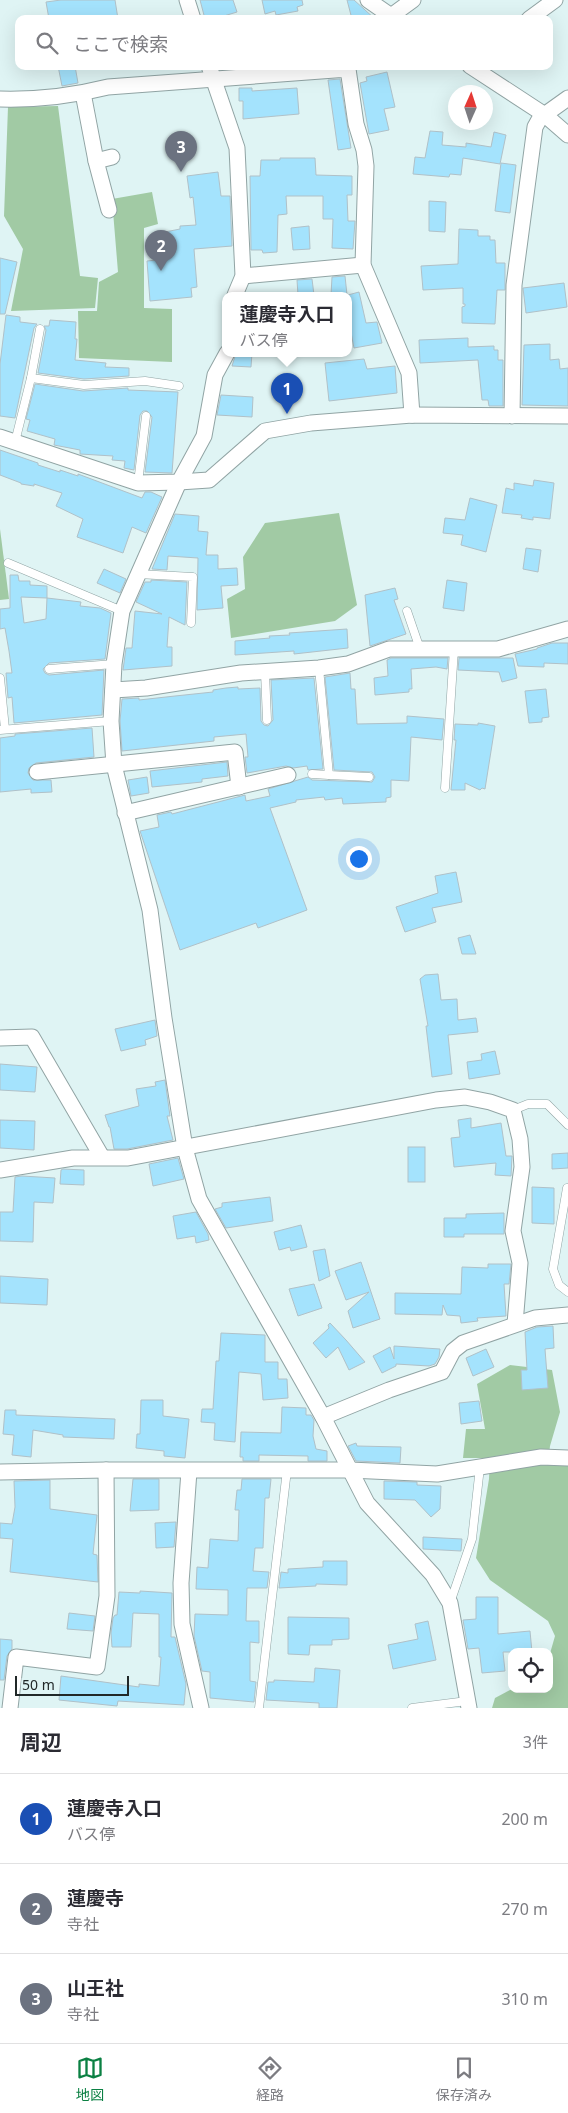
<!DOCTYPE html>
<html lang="ja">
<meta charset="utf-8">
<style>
:root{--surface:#fff;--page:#f7f7f7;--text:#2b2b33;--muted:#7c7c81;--line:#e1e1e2;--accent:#0b8043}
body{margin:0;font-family:"Noto Sans","Noto Sans JP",sans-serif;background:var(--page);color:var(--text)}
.controls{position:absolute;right:15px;bottom:15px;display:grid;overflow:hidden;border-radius:10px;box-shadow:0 5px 20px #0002}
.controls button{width:45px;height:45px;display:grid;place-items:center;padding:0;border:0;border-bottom:1px solid var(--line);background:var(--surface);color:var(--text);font:25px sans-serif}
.compass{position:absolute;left:448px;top:85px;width:45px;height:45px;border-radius:50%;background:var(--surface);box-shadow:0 5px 20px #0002;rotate:3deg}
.scale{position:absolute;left:15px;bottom:12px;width:114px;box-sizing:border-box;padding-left:5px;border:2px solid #212828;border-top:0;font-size:14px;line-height:18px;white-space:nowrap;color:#212828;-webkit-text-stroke:4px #dff4f4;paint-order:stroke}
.you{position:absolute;left:358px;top:858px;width:18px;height:18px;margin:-12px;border:4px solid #fff;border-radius:50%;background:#1a73e8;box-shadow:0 0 0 8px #1a73e833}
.badge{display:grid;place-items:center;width:32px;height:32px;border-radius:50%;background:var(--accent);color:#fff;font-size:16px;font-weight:700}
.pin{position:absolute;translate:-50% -41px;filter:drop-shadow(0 1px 2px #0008)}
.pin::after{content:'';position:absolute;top:26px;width:18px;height:15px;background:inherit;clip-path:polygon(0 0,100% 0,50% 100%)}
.popup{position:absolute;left:222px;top:292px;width:130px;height:65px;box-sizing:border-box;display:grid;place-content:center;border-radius:10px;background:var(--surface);filter:drop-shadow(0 1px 4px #0005);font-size:16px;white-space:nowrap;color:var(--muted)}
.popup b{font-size:19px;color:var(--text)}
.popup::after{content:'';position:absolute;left:50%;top:100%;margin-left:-10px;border:10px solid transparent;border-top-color:var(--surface)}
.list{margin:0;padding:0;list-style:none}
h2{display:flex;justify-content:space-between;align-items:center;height:65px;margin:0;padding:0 20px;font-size:21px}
h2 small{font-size:16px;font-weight:400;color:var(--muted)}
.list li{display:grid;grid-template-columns:32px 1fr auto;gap:15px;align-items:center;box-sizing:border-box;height:90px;padding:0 20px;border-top:1px solid var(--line)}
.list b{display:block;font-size:19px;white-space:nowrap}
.list p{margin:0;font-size:16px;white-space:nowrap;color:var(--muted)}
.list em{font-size:16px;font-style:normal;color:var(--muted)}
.icon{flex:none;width:28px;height:28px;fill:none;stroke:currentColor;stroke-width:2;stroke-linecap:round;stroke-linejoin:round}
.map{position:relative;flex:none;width:568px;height:1708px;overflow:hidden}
.search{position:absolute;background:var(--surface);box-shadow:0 5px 20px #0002;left:15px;right:15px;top:15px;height:55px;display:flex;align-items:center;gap:12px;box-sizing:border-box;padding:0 18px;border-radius:10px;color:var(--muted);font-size:19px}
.sheet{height:335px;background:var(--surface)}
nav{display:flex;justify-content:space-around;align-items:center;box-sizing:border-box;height:70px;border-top:1px solid var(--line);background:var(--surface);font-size:14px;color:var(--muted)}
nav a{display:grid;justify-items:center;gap:2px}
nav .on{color:var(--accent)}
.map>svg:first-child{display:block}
.green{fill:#a1caa4}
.building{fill:#a4e3fd;stroke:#b0c1c8}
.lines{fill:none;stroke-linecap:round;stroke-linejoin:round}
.lane-casing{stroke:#91a4a4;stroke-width:9}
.street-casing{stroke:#91a4a4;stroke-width:17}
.lane{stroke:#fff;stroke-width:8}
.street{stroke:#fff;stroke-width:15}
</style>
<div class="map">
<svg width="568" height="1708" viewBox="0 0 568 1708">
<rect width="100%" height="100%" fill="#dff4f4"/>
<g class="green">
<polygon points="58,106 80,276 98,278 95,308 11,311 23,249 4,216 8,107"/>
<polygon points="152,192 158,224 144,228 144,308 172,309 172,362 79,358 78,311 97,311 99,282 118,272 112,199"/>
<polygon points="339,513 357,605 335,621 231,638 227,599 245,589 243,557 265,523"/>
<polygon points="0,529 9,599 0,600"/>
<polygon points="510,1365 552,1370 560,1412 550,1446 548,1463 568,1466 568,1708 492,1708 495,1698 512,1689 549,1689 549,1657 555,1636 548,1621 490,1580 476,1558 489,1479 490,1458 463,1458 466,1429 485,1429 477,1384"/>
</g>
<g class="building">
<polygon points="61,0 115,0 118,19 78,19 78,16 49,19 46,2"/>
<polygon points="200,0 233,0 237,12 214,19 205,19"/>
<polygon points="262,0 302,0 303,5 297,7 298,11 276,15 275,11 265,14"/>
<polygon points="347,0 354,0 375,19 352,19"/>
<polygon points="58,66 75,66 78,83 62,86"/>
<polygon points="387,72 395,107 384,109 389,130 369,134 360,83 367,81 366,77"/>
<polygon points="340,79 351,148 338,150 328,80"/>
<polygon points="239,88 252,88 252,91 297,88 299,114 243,119 243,101 239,101"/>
<polygon points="430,131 443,132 442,145 466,147 466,143 491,147 494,132 506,135 500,164 463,158 461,175 450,174 449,177 413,174 415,157 425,158"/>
<polygon points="280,158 315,158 316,175 352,176 352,195 347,195 348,221 355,221 353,249 332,248 333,219 323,219 323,196 286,196 287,214 278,215 277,252 263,253 262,250 251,250 250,176 260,176 261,160 280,160"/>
<polygon points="501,163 516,165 510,213 495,211"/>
<polygon points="218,172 221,196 230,196 232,246 194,249 197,287 191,288 192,297 150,301 147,261 156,260 150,235 180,229 180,226 196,225 193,197 190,198 187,176"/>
<polygon points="429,201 446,202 445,232 429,231"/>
<polygon points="309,226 310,249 293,250 291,228"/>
<polygon points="459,229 478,230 478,236 490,236 490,240 495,240 496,263 505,263 505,290 497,290 495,324 462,323 462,307 465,306 465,304 463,304 463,288 423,290 421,266 458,264"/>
<polygon points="0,258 17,262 5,314 0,314"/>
<polygon points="345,276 347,295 331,295 332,277"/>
<polygon points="312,279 314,295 298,295 297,280"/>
<polygon points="564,283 567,307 526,313 523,288"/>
<polygon points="359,292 366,323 377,322 382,343 354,348 348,317 348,295"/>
<polygon points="6,315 20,317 20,322 37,324 34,328 15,418 0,416 0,364"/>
<polygon points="50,320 76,322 75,339 77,339 75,360 106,363 105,367 129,368 129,376 84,379 38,373 46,330 44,326 49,326"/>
<polygon points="468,338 468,347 494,346 494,350 498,350 498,360 503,360 503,406 489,406 488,400 482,400 478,360 420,363 419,340"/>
<polygon points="550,344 550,360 559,359 560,369 568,368 568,406 522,405 524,345"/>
<polygon points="236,353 252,353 251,367 232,366"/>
<polygon points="364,359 367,369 395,366 397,393 329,401 325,363"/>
<polygon points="35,384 83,391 128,388 128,390 178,392 172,473 145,472 152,417 147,411 143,411 140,415 134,470 124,468 125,461 112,460 113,456 80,454 80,450 54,445 55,439 27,431 30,420 26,419"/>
<polygon points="221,395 253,397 252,417 217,415"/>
<polygon points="0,450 38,463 38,465 60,472 60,470 78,476 78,474 142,498 145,492 151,492 162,497 146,533 132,527 123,553 77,537 83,519 56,506 62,493 34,484 34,486 21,484 21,483 0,475"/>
<polygon points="534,480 554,483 550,519 533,517 533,520 521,518 522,515 502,513 506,488 514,490 514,483 533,486"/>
<polygon points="470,498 497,505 486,552 461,545 463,535 443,533 445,518 465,520"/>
<polygon points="175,514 199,516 198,531 208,532 206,555 218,555 218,569 237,568 238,585 221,586 223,608 197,610 198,558 168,556 167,570 152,569"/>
<polygon points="526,548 541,550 538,572 523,569"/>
<polygon points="104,569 126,579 120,593 97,583"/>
<polygon points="10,575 18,575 19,581 30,581 30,585 47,586 47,598 21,597 24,623 46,619 47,598 81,602 80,606 100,608 111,613 105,659 49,663 43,669 45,673 49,675 104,670 102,715 14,723 12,697 8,698 6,673 12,673 9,651 5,628 0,629 0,609 10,608"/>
<polygon points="151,580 187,582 185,625 169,617 167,647 172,647 172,666 123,670 126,648 132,648 135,611 162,614 136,602 145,582 151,582"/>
<polygon points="447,580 467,583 464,611 443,608"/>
<polygon points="395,588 398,599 394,600 406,634 370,646 365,595"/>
<polygon points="347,629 348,648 294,654 294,651 235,655 235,641 270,638 269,636 290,635 289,633"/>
<polygon points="552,643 568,643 568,664 544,663 544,667 518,666 515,654 537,649 537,648"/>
<polygon points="391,658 448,658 447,669 436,667 411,669 412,689 409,689 409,692 375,695 374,678 388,676 387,660"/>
<polygon points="459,658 513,658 517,678 502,682 499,672 458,670"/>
<polygon points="350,673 351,689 355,689 357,724 407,723 407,716 444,719 442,740 411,737 409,781 391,780 391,797 386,798 386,802 343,804 342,798 325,800 324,797 296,800 296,802 270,808 307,910 258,928 256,923 180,950 140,831 159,827 157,815 171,812 172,814 245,795 246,801 270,796 268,789 308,777 312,780 372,782 375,777 372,772 334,770 325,677"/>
<polygon points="314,678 323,769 308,770 307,766 293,768 286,766 247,773 245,757 248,757 246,734 214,737 214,741 122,751 120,721 122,699 139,698 139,700 175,696 213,692 213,690 226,688 238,687 238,689 260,688 261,721 264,725 268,726 273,720 271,680"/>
<polygon points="546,689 549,717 542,718 542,722 529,723 525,691"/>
<polygon points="478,723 495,726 485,789 482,788 480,790 465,783 465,790 451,790 456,740 454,740 455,724 478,725"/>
<polygon points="92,728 94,757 36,763 29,768 28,773 33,780 51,780 52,792 31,793 31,789 0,792 0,738 15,736 15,734"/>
<polygon points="227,762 228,776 202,779 202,782 152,787 150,771"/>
<polygon points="147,777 149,793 131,796 128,780"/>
<polygon points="456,872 462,902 432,908 436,922 405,932 396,907 438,893 435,876"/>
<polygon points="470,935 476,954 462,954 458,938"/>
<polygon points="438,974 441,1000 457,999 458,1020 476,1018 478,1032 448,1035 452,1074 432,1077 426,1026 428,1026 420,979 425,975"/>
<polygon points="155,1020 157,1036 145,1040 146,1045 121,1051 115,1029"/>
<polygon points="495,1051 500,1074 469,1079 467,1062 482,1060 481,1054"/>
<polygon points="0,1064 37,1067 35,1092 0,1090"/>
<polygon points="165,1080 170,1116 167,1116 173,1140 127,1149 114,1149 110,1127 109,1127 105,1115 139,1106 136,1089 156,1086 155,1082"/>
<polygon points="471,1118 471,1128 501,1123 506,1156 512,1156 511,1176 495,1175 496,1163 454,1167 451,1138 460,1137 458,1120"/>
<polygon points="0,1120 35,1121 34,1150 0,1148"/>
<rect x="408" y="1147" width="17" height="35"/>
<polygon points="568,1153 568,1168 552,1169 552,1154"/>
<polygon points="178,1158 184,1179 153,1186 149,1164"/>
<polygon points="63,1169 84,1170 84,1185 60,1184 61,1170"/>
<polygon points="22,1176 55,1178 53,1203 34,1202 33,1242 0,1241 0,1212 13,1212 15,1177"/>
<polygon points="532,1187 554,1188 554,1224 532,1223"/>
<polygon points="270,1197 273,1221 226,1228 215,1209 222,1207 222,1203"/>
<polygon points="196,1212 208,1234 209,1240 196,1243 195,1236 177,1239 173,1216"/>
<polygon points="504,1213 504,1234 464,1234 464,1237 444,1237 444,1218 466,1218 466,1214"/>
<polygon points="301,1225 307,1247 291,1251 290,1247 279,1250 274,1232"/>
<polygon points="325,1249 330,1276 319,1281 313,1251"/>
<polygon points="361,1262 380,1319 353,1328 348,1311 369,1292 346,1300 335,1271"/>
<polygon points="488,1264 511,1264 509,1284 504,1284 506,1316 477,1318 478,1321 461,1323 460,1316 447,1315 443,1305 442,1315 395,1314 395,1293 461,1294 462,1267 488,1268"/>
<polygon points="0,1276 48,1279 47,1305 0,1303"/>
<polygon points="314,1284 322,1308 298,1316 289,1289"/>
<polygon points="330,1323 346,1340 365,1362 349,1370 338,1347 326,1358 313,1343 329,1328 328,1325"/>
<polygon points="553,1326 554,1348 545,1349 548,1388 522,1390 521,1370 527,1370 525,1332 537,1327"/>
<polygon points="221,1333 265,1335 265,1362 278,1362 278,1379 287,1379 288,1398 263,1400 261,1374 239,1372 235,1442 214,1440 215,1423 201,1422 202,1409 213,1409 216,1361 219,1361"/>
<polygon points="394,1346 440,1349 439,1357 435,1364 429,1366 396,1364 396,1366 382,1373 373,1356 390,1347 394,1359"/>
<polygon points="486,1349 494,1367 473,1376 466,1358"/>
<polygon points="141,1400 163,1400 163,1416 189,1419 185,1458 164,1456 164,1451 136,1448 137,1434 140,1434"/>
<polygon points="479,1401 482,1421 461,1424 459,1403"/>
<polygon points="282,1407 306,1408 306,1415 311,1415 314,1420 313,1436 316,1449 327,1451 327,1461 308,1461 308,1456 259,1455 259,1461 243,1461 243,1457 240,1457 241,1432 281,1433"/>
<polygon points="5,1410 16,1410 16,1415 115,1419 114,1439 63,1437 63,1435 33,1430 31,1457 12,1455 14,1435 3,1434"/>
<polygon points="356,1443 357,1446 401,1447 400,1463 356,1461 348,1446"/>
<polygon points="133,1479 159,1479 159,1510 130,1511"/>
<polygon points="242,1479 271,1479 269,1498 265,1498 263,1548 255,1548 253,1571 269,1572 267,1588 247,1588 246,1621 259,1621 259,1643 250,1642 250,1681 256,1682 254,1702 210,1698 210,1672 202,1671 194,1636 195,1614 228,1615 228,1590 196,1589 197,1567 208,1568 210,1539 238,1541 239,1510 235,1510 237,1490 241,1490"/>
<polygon points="50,1480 50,1509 97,1515 93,1554 97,1555 98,1582 10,1572 13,1539 0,1538 0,1523 12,1524 15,1507 14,1481"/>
<polygon points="384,1481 417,1482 417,1485 441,1486 440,1509 431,1517 415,1500 384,1499"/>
<polygon points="176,1522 174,1547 156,1548 155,1523"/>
<polygon points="423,1537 462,1539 461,1551 423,1549"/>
<polygon points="323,1561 347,1561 347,1585 316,1584 316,1586 279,1588 281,1572 288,1573 288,1569 323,1567"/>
<polygon points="140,1591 172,1593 171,1637 175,1637 186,1684 184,1705 118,1701 117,1706 59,1700 61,1676 139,1687 139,1684 159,1686 161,1657 159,1657 159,1614 133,1613 131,1647 112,1647 111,1633 113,1618 115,1615 117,1615 119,1592 140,1593"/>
<polygon points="476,1597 498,1597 498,1634 530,1631 532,1652 503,1652 505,1671 482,1673 479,1648 468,1649 463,1620 476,1619"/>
<polygon points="69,1613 95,1616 93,1631 67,1629"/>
<polygon points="288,1617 349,1618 349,1639 332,1640 332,1645 310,1645 309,1655 288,1654"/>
<polygon points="428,1621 436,1660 393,1669 388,1645 418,1639 415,1624"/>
<polygon points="0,1639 12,1640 12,1649 7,1656 4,1680 0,1680"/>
<polygon points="315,1668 340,1670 337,1708 319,1708 319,1703 266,1700 268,1682 274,1682 274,1680 314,1682"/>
</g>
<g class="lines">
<g class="lane-casing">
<g id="lane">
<polyline points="31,378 84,385 145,381 179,386"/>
<polyline points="15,442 31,378 40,329"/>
<polyline points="138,483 146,416"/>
<polyline points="8,563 122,611"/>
<polyline points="138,574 193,577 191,623"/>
<polyline points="407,611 420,649"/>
<polyline points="49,669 114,664"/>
<polyline points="265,672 267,720"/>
<polyline points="0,678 5,729"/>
<polyline points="0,730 111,721"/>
<polyline points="312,774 329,775 319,668"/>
<polyline points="329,775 369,777"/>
<polyline points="445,788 454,649"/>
<polyline points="513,1110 528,1104 547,1104 568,1125"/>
<polyline points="567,1188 553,1269 559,1285 568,1292"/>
<polyline points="450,1603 472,1539 480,1467"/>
<polyline points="259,1708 287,1470"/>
<polyline points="412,1708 467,1701"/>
</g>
</g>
<g class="street-casing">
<g id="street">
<polyline points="187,0 193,19"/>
<polyline points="368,0 391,16 413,0"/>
<polyline points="529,19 555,0"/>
<polyline points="209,66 237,148 243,276 235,295"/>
<polyline points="470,66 545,115 568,135"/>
<polyline points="83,93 96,161 109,210"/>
<path d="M0 99C37 100 72 96 108 87L348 69 356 124 364 150 366 166 363 265 409 373 412 415"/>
<polyline points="96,161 112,157"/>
<polyline points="243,276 363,265"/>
<polyline points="227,353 215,375 204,436 179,482 122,611 114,664 111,721 114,765 150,910 164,1018 185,1148 199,1199 323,1417 367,1503 433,1575 450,1603 469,1708"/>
<polyline points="512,416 514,285 535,127 540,118 568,98"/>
<polyline points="0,437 138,483 179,482 209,480 265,431 311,423 412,415 568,416"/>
<polyline points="113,690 146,688 241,673 319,668 348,664 389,649 498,649 568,629"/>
<polyline points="37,772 235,752 239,787"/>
<polyline points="125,813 288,775"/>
<polyline points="0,1038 32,1037 102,1157"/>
<polyline points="0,1170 73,1158 128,1158 436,1100 465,1097 490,1102 513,1110 520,1139 522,1167 513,1231 520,1263 515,1324"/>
<polyline points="323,1417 389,1390 442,1372 453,1351 463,1343 535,1318 568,1315"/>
<polyline points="189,1471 181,1583 182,1624 201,1708"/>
<polyline points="0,1472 106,1470 350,1470 437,1474 541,1457 568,1458"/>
<polyline points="10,1708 16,1657 97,1667 107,1596 106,1470"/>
</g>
</g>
<use href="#lane" class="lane"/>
<use href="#street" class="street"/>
</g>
</svg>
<div class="controls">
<button><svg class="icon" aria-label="locate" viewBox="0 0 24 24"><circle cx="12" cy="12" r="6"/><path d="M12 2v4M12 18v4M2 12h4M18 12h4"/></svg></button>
</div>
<svg class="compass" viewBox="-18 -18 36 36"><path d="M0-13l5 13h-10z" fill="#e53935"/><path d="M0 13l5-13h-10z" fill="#7c7c81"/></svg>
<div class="scale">50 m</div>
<div class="you"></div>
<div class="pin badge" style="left:287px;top:414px;background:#1a4fb4">1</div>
<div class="popup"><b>蓮慶寺入口</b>バス停</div>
<div class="pin badge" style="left:161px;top:271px;background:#6b7280">2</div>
<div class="pin badge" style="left:181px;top:172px;background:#6b7280">3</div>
<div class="search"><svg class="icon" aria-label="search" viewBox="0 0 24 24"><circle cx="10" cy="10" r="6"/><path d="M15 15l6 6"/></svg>ここで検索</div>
</div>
<section class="sheet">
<h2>周辺<small>3件</small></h2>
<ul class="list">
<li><span class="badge" style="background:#1a4fb4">1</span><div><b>蓮慶寺入口</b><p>バス停</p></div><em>200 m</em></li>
<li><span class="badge" style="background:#6b7280">2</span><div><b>蓮慶寺</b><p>寺社</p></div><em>270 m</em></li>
<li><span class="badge" style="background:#6b7280">3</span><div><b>山王社</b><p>寺社</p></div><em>310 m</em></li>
</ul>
</section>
<nav>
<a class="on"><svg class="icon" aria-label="map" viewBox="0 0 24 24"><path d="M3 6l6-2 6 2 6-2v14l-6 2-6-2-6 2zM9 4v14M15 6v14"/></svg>地図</a>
<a><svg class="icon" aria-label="directions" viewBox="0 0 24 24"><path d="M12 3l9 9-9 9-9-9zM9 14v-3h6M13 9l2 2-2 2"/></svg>経路</a>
<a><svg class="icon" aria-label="saved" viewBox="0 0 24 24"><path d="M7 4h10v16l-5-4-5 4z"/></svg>保存済み</a>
</nav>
